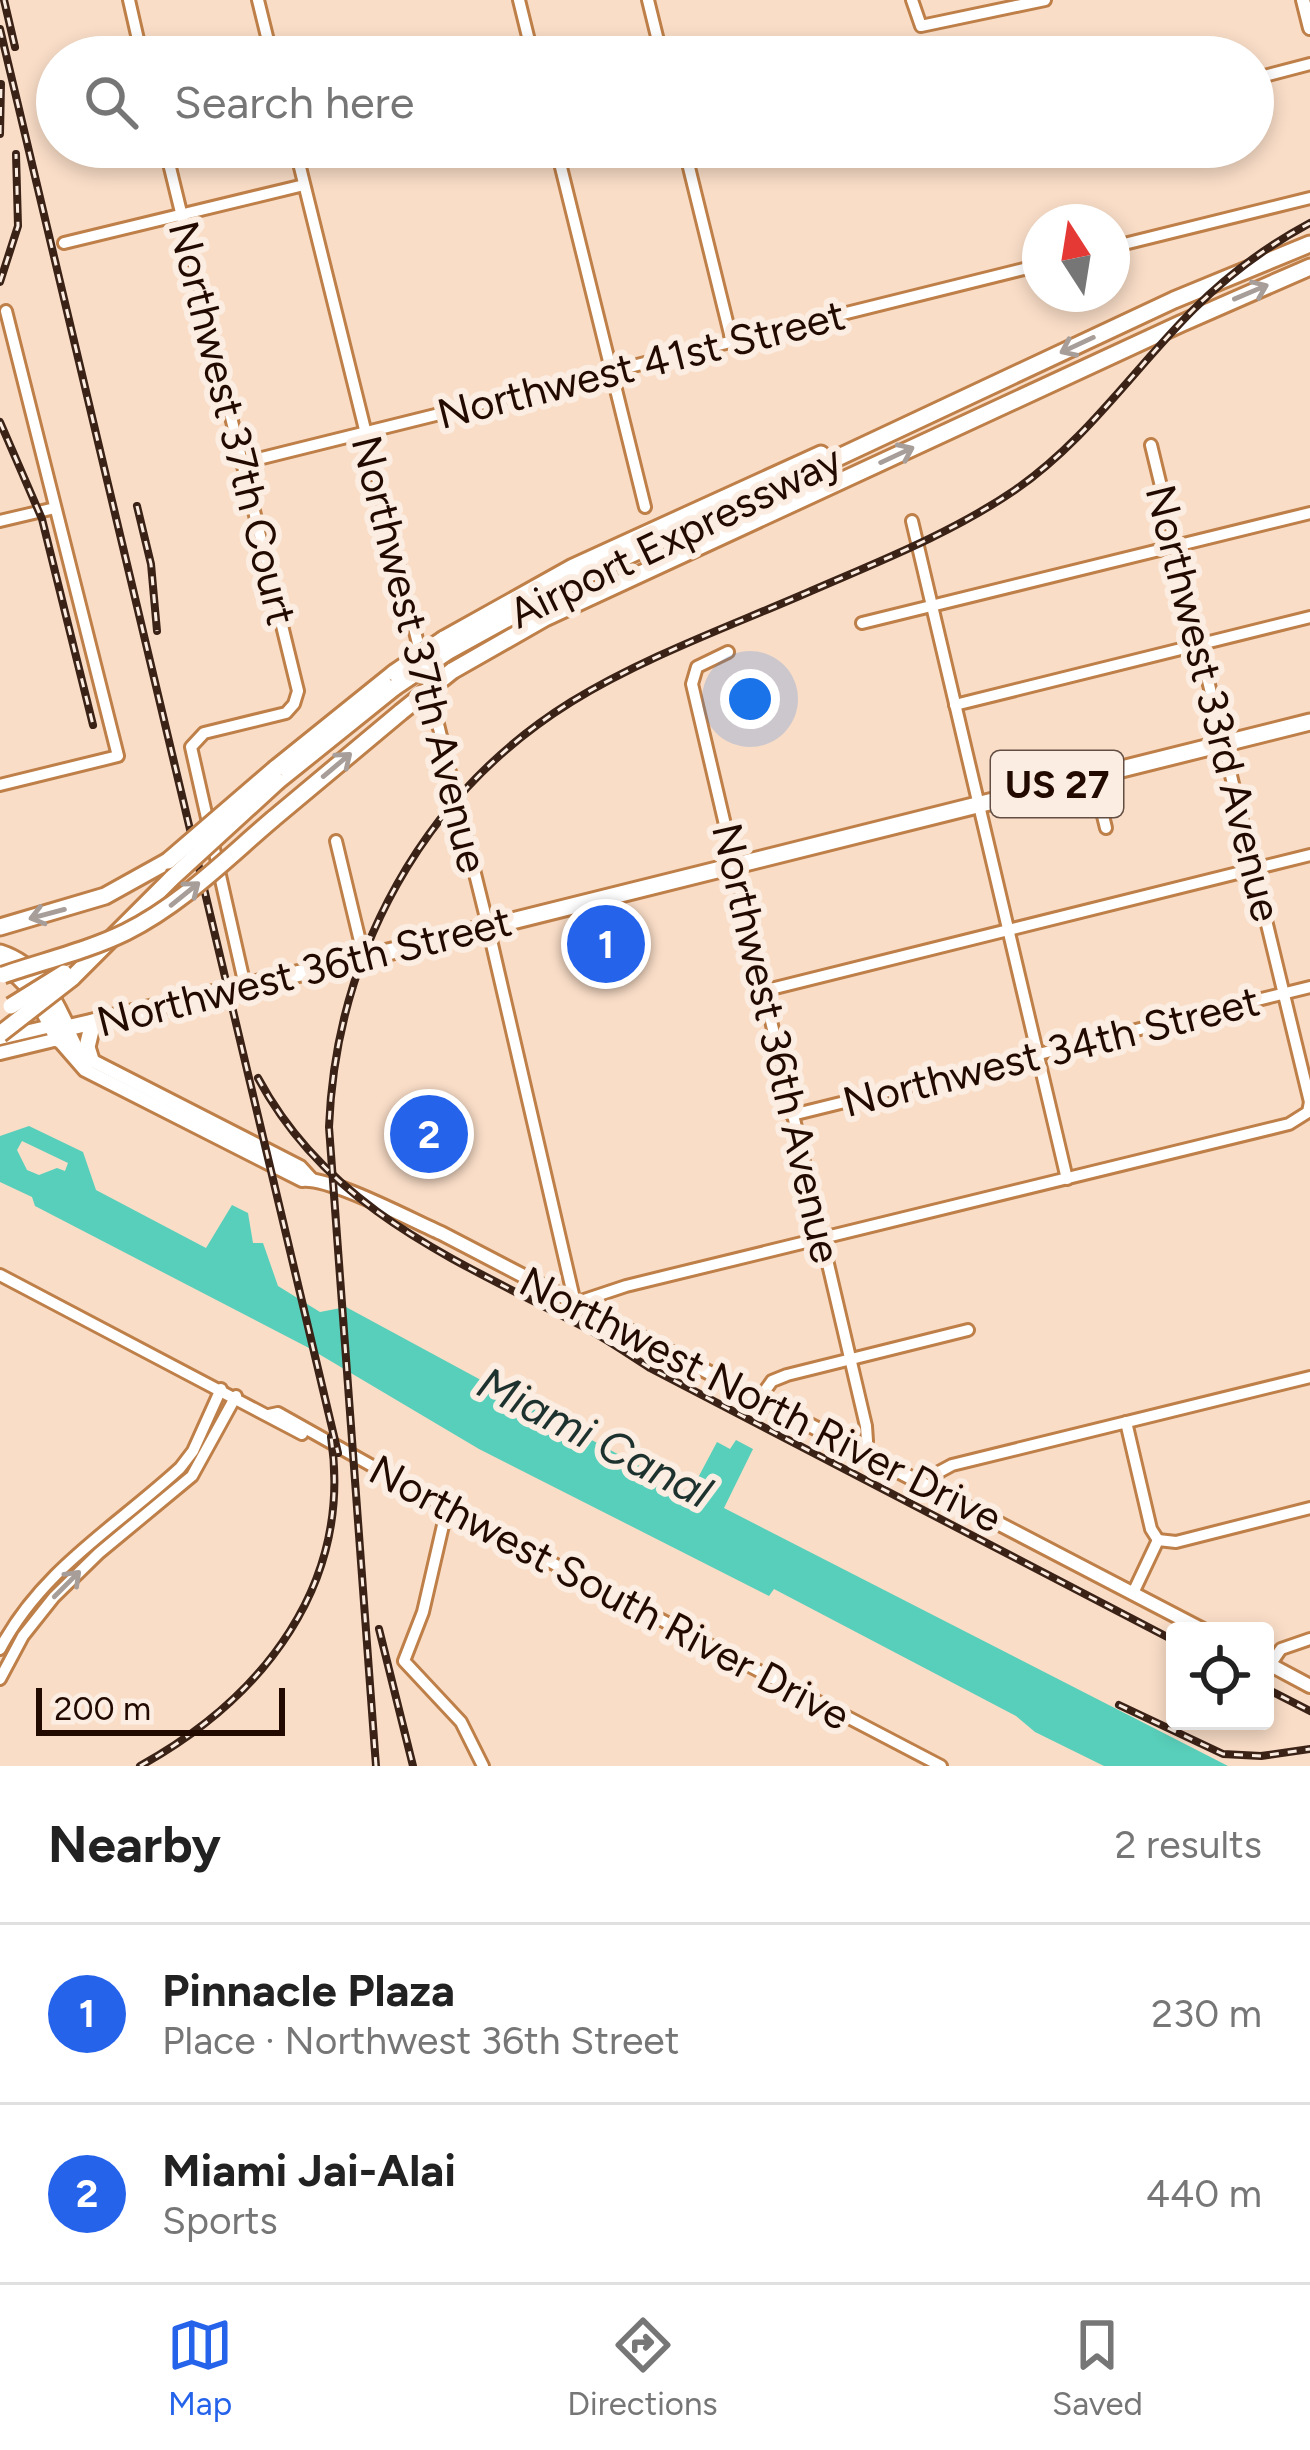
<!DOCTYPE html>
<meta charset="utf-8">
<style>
:root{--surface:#fff;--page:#f6f6f6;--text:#222;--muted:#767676;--line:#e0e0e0;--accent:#2563eb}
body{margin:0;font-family:Figtree,sans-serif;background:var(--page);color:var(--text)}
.controls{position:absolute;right:36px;bottom:36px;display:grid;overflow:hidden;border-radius:12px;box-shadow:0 6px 18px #0003}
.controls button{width:108px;height:108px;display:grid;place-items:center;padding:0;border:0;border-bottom:3px solid var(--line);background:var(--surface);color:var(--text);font:60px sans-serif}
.compass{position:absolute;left:1022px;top:204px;width:108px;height:108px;border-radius:50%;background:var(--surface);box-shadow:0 6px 18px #0003;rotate:348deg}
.scale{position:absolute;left:36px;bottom:30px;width:249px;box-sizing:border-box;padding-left:12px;border:6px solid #220a00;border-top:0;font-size:33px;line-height:42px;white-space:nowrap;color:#220a00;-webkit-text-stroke:9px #fbede2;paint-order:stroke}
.you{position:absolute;left:750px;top:699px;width:42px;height:42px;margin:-30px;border:9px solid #fff;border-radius:50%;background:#1a73e8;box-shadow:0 0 0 18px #1a73e833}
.badge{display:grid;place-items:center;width:78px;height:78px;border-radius:50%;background:var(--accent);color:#fff;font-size:39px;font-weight:700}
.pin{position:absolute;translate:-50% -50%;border:6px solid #fff;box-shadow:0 3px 12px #0006}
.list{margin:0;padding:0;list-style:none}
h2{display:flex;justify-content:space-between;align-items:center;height:156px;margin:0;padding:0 48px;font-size:51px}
h2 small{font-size:39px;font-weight:400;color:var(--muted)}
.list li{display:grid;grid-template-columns:78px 1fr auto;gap:36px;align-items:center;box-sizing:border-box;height:180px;padding:0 48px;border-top:3px solid var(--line)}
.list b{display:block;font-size:45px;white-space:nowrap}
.list p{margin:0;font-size:39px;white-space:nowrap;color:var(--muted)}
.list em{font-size:39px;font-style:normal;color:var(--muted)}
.icon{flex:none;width:66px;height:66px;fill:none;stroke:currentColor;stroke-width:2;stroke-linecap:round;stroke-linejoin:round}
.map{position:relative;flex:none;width:1310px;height:1766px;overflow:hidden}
.search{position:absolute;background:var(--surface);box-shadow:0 6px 18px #0003;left:36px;right:36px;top:36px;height:132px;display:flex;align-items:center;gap:30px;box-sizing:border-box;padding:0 42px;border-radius:66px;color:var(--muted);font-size:45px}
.sheet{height:516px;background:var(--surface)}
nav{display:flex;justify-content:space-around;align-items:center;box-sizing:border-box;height:168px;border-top:3px solid var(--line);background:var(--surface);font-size:33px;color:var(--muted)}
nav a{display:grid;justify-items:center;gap:6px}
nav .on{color:var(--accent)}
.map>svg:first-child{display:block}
.green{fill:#cfbef0}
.water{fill:#58cfba;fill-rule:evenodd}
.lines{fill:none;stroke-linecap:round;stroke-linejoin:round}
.minor-casing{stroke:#be7f48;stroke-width:16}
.major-casing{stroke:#be7f48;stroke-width:18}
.highway-casing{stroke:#be7f48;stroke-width:21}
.minor{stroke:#fff;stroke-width:10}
.major{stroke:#fff;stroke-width:12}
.highway{stroke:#fff;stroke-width:15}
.rail-casing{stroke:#3b2217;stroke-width:8}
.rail{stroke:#fbede2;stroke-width:3;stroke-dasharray:9;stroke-linecap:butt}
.highway-bridge-casing{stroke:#be7f48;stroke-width:21;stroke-linecap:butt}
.highway-bridge{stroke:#fff;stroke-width:15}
.oneway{stroke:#a79d99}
.labels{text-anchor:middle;stroke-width:12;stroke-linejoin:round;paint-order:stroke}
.shield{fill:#fbede2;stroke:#634e44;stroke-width:3}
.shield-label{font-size:39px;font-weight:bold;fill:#220a00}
.street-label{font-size:42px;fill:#220a00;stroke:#fbede2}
.water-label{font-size:45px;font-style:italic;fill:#1d322e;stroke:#fbede2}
</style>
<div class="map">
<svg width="1310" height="1766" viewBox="0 0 1310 1766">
<rect width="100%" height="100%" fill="#f9ddc7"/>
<polygon class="green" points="433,1101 447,1162 424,1167 410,1106"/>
<path class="water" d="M29 1126 83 1152 96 1190 206 1248 232 1205 248 1213 253 1243H263L278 1286 320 1312 346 1307 686 1491 692 1489 717 1442 730 1449 736 1440 753 1449 724 1508 1228 1766H1104L1035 1732 1016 1716 774 1589 769 1596 479 1449 307 1347 35 1206 32 1197 0 1182V1136ZM22 1141 68 1163 65 1171 57 1168 39 1175 27 1170 17 1150Z"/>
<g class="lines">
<g class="minor-casing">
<g id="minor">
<polyline points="129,0 142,57"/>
<polyline points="258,0 272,57"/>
<polyline points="519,0 533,57"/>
<polyline points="648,0 662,57"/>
<polyline points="912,0 921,26 1045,0"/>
<polyline points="1253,79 1310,64"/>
<polyline points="165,147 298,691 294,704 286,713 204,733 191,747 245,986"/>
<polyline points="295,147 485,914 575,1303 626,1286 1289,1124 1308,1112 1310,1102"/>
<polyline points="556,147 645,507"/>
<polyline points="684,147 732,342"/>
<polyline points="64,243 304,185"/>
<polyline points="1112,247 1310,198"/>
<polyline points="1151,445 1310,1102"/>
<polyline points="242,463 1040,265"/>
<polyline points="0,521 55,508"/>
<polyline points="912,521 1067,1179"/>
<polyline points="862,623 1310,513"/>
<polyline points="728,652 697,667 692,684 866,1426 867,1441 862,1453"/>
<polyline points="955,705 1310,617"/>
<polyline points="1093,775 1106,828"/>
<polyline points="0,785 118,756 6,311"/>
<polyline points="336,841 364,958"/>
<polyline points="763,991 1310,855"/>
<polyline points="792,1115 1310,987"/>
<polyline points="0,1275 302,1434"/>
<polyline points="759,1399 772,1381 787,1375 968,1330"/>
<polyline points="269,1415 278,1413 447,1508 941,1766"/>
<polyline points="1126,1422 1151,1529 1158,1540"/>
<polyline points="929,1487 939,1472 952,1465 1310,1377"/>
<polyline points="447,1508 423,1612 404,1661 461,1722 483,1766"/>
<polyline points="1158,1540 1176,1542 1310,1508"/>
<polyline points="1133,1593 1158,1540"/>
<path d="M0 1649C42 1569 116 1527 180 1468L193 1451 221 1389"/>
<polyline points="1270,1665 1281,1649 1310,1639"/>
<polyline points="0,1679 23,1636 54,1597 99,1553 192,1476 236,1396"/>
</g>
</g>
<g class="major-casing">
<g id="major">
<polyline points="1303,0 1310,28"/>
<polyline points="0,1038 51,1026 67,1028 77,1049 91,1060 300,1167 311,1179"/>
<path d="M0 1053 58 1039 85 1070 302 1180C331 1177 411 1220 441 1233L1205 1631"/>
<polyline points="1265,1662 1310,1686"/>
</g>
</g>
<g class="highway-casing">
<g id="highway">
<polyline points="444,639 573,567 821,454"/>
<polyline points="447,652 583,577 1174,300 1310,244"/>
<polyline points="452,671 545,618 1180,324 1310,267"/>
<polyline points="276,768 394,673"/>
<polyline points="278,781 395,687"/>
<polyline points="273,819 401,712"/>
<polyline points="0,927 105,896 168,861"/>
<path d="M0 953C37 965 52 995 67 1028"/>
<path d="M0 964C32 980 43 1010 58 1039L67 1028 93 1022 364 958 1310 722"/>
<polyline points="72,978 172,878"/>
<polyline points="91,1060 87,1047 93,1022"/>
</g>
</g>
<use href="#minor" class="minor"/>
<use href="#major" class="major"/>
<use href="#highway" class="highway"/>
<g class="rail-casing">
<g id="rail">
<polyline points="4,0 15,47"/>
<polyline points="0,29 338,1453"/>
<polyline points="0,134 1,84"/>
<polyline points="0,282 18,226 16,154"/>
<polyline points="0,422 42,519 93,725"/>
<polyline points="137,506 151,564 157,631"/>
<path d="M258 1078C329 1210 454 1259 580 1325 604 1337 626 1353 650 1368L1175 1641"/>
<polyline points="379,1629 413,1766"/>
<polyline points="1265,1688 1310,1711"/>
<polyline points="1119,1705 1223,1754 1261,1756 1310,1749"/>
<path d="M140 1766C263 1698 353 1584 331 1437"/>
<path d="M376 1766 329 1127C336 954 423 794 571 702 646 656 731 626 811 591 880 561 952 533 1015 490 1086 441 1133 370 1194 309 1228 275 1267 246 1310 223"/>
</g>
</g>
<use href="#rail" class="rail"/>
<g class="highway-bridge-casing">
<g id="highway-bridge">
<polyline points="394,673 444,639"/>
<polyline points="395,687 447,652"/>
<polyline points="401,712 452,671"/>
<polyline points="168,861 276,768"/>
<polyline points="172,878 278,781"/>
<path d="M3 975C43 961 87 951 126 932 182 904 226 859 273 819"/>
<polyline points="11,1006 64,973"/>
<polyline points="0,1034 72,978"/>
</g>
</g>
<use href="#highway-bridge" class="highway-bridge"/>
</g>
<defs><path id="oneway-shaft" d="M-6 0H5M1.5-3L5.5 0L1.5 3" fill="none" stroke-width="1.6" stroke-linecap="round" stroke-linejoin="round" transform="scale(3)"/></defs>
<g class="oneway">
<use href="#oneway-shaft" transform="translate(1251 292) rotate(-23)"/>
<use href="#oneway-shaft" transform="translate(1077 345) rotate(155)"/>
<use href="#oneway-shaft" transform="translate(897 455) rotate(-25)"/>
<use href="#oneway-shaft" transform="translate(337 765) rotate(-40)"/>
<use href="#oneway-shaft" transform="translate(185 894) rotate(-39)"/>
<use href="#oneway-shaft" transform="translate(47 914) rotate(165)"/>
<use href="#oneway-shaft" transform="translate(67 1584) rotate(-45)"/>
</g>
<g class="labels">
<rect class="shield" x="991" y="751" width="132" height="66" rx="9"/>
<g class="shield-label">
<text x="1057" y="798">US 27</text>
</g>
<g class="street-label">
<text transform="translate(641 364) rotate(-14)" y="15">Northwest 41st Street</text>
<text transform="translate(233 423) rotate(76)" y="15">Northwest 37th Court</text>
<text transform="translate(675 536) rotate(-26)" y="15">Airport Expressway</text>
<text transform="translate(420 654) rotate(76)" y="15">Northwest 37th Avenue</text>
<text transform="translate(1214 703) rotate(76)" y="15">Northwest 33rd Avenue</text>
<text transform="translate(304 971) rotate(-14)" y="15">Northwest 36th Street</text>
<text transform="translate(777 1043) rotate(77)" y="15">Northwest 36th Avenue</text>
<text transform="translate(1051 1051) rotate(-14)" y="15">Northwest 34th Street</text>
<text transform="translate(761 1399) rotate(27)" y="15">Northwest North River Drive</text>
<text transform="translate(610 1592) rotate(28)" y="15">Northwest South River Drive</text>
</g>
<g class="water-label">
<text transform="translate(595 1437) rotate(27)" y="16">Miami Canal</text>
</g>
</g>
</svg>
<div class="controls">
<button><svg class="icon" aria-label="locate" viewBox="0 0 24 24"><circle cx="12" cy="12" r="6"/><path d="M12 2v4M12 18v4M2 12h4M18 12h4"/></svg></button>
</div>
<svg class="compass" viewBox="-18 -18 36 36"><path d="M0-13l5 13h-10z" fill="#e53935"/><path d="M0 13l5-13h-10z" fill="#767676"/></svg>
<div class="scale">200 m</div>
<div class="you"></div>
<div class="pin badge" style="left:606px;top:944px">1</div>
<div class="pin badge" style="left:429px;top:1134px">2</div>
<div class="search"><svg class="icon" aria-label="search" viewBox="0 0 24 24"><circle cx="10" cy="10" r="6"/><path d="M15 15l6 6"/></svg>Search here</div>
</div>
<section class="sheet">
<h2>Nearby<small>2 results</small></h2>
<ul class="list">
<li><span class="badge">1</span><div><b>Pinnacle Plaza</b><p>Place · Northwest 36th Street</p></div><em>230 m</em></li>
<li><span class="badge">2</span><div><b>Miami Jai-Alai</b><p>Sports</p></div><em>440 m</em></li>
</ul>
</section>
<nav>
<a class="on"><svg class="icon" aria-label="map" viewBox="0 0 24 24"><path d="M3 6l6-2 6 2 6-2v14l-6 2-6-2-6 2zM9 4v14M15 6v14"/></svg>Map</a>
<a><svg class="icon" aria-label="directions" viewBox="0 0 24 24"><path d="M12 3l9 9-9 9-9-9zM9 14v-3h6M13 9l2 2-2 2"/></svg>Directions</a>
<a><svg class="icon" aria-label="saved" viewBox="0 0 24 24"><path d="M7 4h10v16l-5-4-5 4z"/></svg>Saved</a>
</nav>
